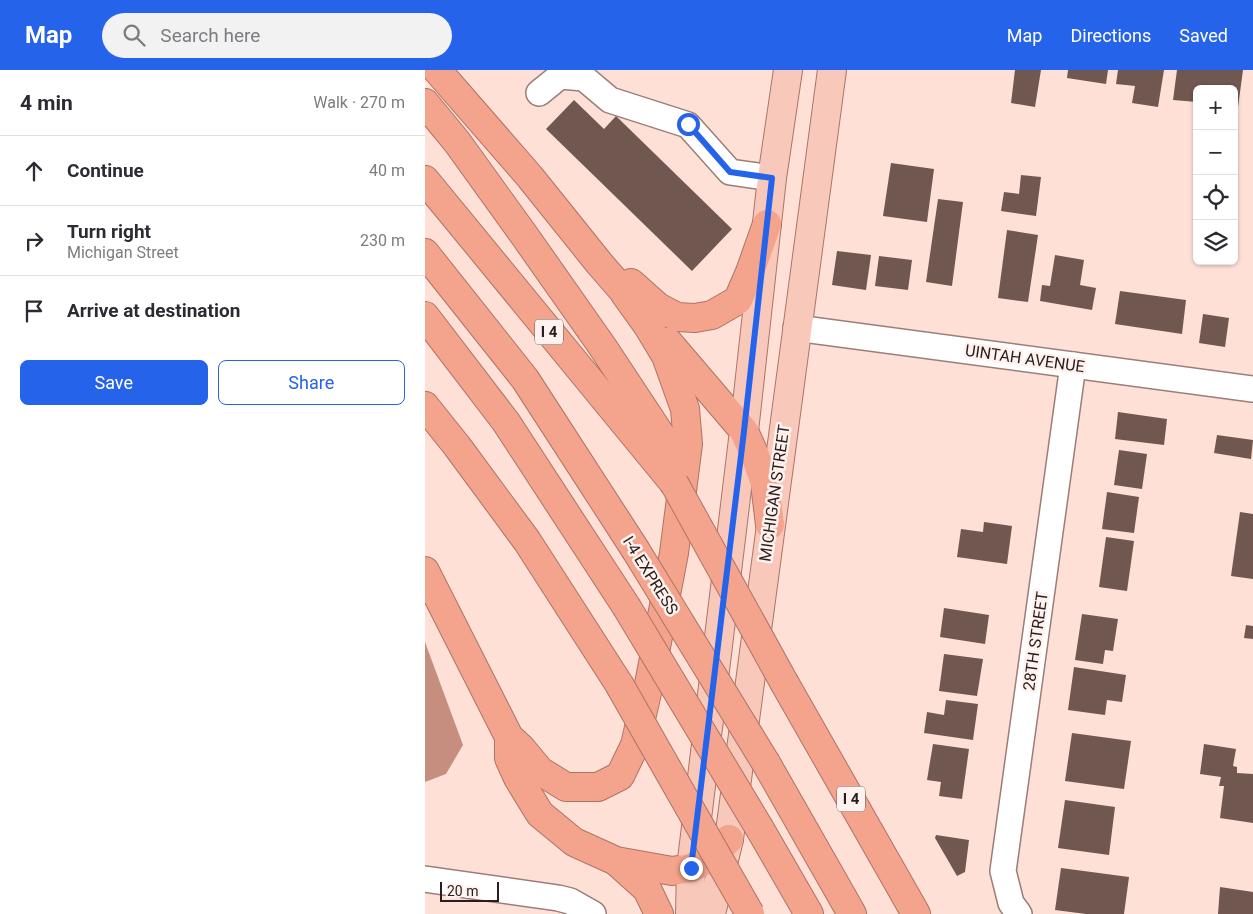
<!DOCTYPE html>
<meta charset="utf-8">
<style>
:root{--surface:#fff;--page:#f2f2f3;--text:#2b2b33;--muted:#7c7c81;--line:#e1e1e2;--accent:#2563eb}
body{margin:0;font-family:Roboto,sans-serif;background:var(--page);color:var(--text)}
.controls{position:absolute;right:15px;top:15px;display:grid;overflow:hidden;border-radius:8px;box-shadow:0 1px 4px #0004}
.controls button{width:45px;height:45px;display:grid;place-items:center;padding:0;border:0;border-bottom:1px solid var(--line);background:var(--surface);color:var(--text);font:25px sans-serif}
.scale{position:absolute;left:15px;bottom:12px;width:59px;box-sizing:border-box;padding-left:5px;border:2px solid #291e1c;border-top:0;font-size:14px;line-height:18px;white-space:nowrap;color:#291e1c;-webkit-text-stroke:4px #fef1ee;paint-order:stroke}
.stop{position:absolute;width:15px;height:15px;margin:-11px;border:4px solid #2563eb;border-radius:50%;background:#fff}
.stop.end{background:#2563eb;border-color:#fff;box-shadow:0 1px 5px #0008}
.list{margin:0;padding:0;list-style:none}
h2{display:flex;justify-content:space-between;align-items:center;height:65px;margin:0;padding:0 20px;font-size:21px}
h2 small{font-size:16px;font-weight:400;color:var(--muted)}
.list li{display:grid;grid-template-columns:32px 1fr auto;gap:15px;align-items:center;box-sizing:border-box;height:70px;padding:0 20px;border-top:1px solid var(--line)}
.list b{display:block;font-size:19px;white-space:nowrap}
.list p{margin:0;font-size:16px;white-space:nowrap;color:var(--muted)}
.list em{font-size:16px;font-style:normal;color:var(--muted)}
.actions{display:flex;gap:10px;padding:15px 20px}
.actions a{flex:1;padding:11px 0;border:1px solid var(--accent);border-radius:8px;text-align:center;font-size:18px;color:var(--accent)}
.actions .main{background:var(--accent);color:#fff}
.icon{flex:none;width:28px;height:28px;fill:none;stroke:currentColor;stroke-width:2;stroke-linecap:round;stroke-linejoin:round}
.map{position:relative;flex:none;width:828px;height:844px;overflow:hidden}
header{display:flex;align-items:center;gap:30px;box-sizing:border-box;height:70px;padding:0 25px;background:var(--accent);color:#fff}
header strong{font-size:24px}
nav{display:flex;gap:28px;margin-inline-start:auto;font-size:18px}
.search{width:350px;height:45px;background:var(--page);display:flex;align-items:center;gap:12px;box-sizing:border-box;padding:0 18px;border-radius:28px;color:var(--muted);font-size:19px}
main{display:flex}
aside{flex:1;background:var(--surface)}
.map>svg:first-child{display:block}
.water{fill:#c68e7f}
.building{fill:#705750}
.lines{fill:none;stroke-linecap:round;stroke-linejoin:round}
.minor-casing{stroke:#9a7e77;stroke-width:28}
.major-casing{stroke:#ad7465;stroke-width:30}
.highway-casing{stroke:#ad7465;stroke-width:30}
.minor{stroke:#fff;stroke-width:25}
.major{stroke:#f8c8bb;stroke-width:28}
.highway{stroke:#f4a38d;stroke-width:28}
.highway-bridge-casing{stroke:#ad7465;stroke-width:30;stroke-linecap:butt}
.highway-bridge{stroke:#f4a38d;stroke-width:28}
.route{stroke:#2563eb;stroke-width:6}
.labels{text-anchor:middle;stroke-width:5;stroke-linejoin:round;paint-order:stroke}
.shield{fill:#fef1ee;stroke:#695d5b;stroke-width:1}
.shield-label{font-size:15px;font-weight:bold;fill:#291e1c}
.street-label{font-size:16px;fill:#291e1c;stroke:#fef1ee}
</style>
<header>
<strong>Map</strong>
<div class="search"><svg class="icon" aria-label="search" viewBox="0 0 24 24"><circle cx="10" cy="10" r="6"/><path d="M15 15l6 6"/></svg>Search here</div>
<nav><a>Map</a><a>Directions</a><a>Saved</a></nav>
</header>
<main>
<aside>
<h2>4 min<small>Walk · 270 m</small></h2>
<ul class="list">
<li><svg class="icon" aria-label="ahead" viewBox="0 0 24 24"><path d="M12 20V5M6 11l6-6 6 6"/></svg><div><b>Continue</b></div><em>40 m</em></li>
<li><svg class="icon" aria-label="right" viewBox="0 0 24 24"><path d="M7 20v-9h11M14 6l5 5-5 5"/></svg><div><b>Turn right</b><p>Michigan Street</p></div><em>230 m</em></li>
<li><svg class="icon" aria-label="arrive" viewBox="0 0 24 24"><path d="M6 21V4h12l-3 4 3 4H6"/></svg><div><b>Arrive at destination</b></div></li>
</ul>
<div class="actions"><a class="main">Save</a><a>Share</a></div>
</aside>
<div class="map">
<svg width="828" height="844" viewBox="0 0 828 844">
<rect width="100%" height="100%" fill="#fee0d7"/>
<polygon class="water" points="0,572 38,675 21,704 0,712"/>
<g class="building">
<polygon points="590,0 616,0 610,37 586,33"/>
<polygon points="643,0 683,0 681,14 642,8"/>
<polygon points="693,0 739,0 733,37 707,33 710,16 691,14"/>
<polygon points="752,0 818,0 813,37 809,37 809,19 772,19 772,32 748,30"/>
<polygon points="149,30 179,59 191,46 307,159 267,201 121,59"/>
<polygon points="466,93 509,99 502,152 458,146"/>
<polygon points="596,105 616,107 611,146 576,141 579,122 594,124"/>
<polygon points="513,129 538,132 527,216 501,212"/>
<polygon points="582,160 613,165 603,232 573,228"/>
<polygon points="412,181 446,185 441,220 407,215"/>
<polygon points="630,185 659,190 655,215 671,218 667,240 615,231 617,215 625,216"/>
<polygon points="454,186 487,190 483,220 450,216"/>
<polygon points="695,221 761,230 757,264 690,254"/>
<polygon points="778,244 804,248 800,277 774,273"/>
<polygon points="693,342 742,349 739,375 690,369"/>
<polygon points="792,365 828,370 826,389 789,383"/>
<polygon points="694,380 722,384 717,419 689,415"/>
<polygon points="682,422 714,427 709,463 677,459"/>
<polygon points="815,442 828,444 828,509 806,506"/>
<polygon points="559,452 587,456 582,494 532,487 536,459 558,462"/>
<polygon points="681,467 709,471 702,521 674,517"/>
<polygon points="519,538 564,545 560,574 515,567"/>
<polygon points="657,544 693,549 688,581 680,580 678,594 650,590"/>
<polygon points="821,555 828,556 828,569 819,568"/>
<polygon points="519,584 558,589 552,626 514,621"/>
<polygon points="649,597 701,605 697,632 682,630 680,645 643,640"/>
<polygon points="521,630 553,634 548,670 499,663 502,642 519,645"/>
<polygon points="647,663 706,671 699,719 640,711"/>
<polygon points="508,674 544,679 537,729 514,726 516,712 502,710"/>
<polygon points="779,674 811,679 808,696 812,697 812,703 828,704 828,753 795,748 799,716 794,716 796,707 775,704"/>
<polygon points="640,730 690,737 684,785 633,778"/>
<polygon points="511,765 544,770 540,802 532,806 510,768"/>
<polygon points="636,798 704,807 699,844 661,844 630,840"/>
<polygon points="795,817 828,822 828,844 793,844"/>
</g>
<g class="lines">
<g class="minor-casing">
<g id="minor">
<polyline points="114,23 135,6 159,8 185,30 263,55 305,102 347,108"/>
<polyline points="371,258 828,319"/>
<polyline points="0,809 133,828 145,831 168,844"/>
<polyline points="594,844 586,833 578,801 648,295"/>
</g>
</g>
<g class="major-casing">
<g id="major">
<polyline points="265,844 266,798 319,361 347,108 363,0"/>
<polyline points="286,844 304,769 407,0"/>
</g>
</g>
<g class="highway-casing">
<g id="highway">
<polyline points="12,0 105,107 174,193 213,238"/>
<polyline points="0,33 32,72 99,165 177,276 243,376 249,413"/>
<polyline points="0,110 248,412"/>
<polyline points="0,183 100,309 210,479"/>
<polyline points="206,213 233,237 252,247 270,248 287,245 313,230 325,202 342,154"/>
<polyline points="0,246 81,352 201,536"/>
<polyline points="243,272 319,361 331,388 340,413 345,455"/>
<polyline points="0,336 32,376 102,471 194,614"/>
<polyline points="0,501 84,667 96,678 115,701 141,717 173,717 195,706 210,675 224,614 249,483 263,374 260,339 241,286 223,256 200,224"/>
<polyline points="360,614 491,844"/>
<polyline points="84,668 84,688 93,708 115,744 149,772 191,791 247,801 266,798 285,788 304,769"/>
<polyline points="341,693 427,844"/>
<polyline points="335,759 384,844"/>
<polyline points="192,792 222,819 234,844"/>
</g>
</g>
<use href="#minor" class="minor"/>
<use href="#major" class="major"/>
<use href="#highway" class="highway"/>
<g class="highway-bridge-casing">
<g id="highway-bridge">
<polyline points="249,413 360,614"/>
<polyline points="210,479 341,693"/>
<polyline points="201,536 335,759"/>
<polyline points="194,614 325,844"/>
</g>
</g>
<use href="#highway-bridge" class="highway-bridge"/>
</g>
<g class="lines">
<polyline class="route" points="263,54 305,102 347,108 319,361 266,798"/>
</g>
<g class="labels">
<g class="shield">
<rect x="110" y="249.5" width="28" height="25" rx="4"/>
<rect x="412" y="716.5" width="28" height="25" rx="4"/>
</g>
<g class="shield-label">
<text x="124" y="267">I 4</text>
<text x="426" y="734">I 4</text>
</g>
<g class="street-label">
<text transform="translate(600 288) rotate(8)" y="6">UINTAH AVENUE</text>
<text transform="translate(349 423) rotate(-82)" y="6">MICHIGAN STREET</text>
<text transform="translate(226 505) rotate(58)" y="6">I-4 EXPRESS</text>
<text transform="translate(610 571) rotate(-82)" y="6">28TH STREET</text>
</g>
</g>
</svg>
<div class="controls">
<button>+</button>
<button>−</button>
<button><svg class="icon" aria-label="locate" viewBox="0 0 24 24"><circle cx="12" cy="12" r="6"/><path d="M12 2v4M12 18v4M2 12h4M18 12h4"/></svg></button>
<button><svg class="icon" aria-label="layers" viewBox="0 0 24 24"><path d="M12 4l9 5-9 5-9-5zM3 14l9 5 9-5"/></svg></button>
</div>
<div class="scale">20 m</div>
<div class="stop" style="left:263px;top:54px"></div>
<div class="stop end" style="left:266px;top:798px"></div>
</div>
</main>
